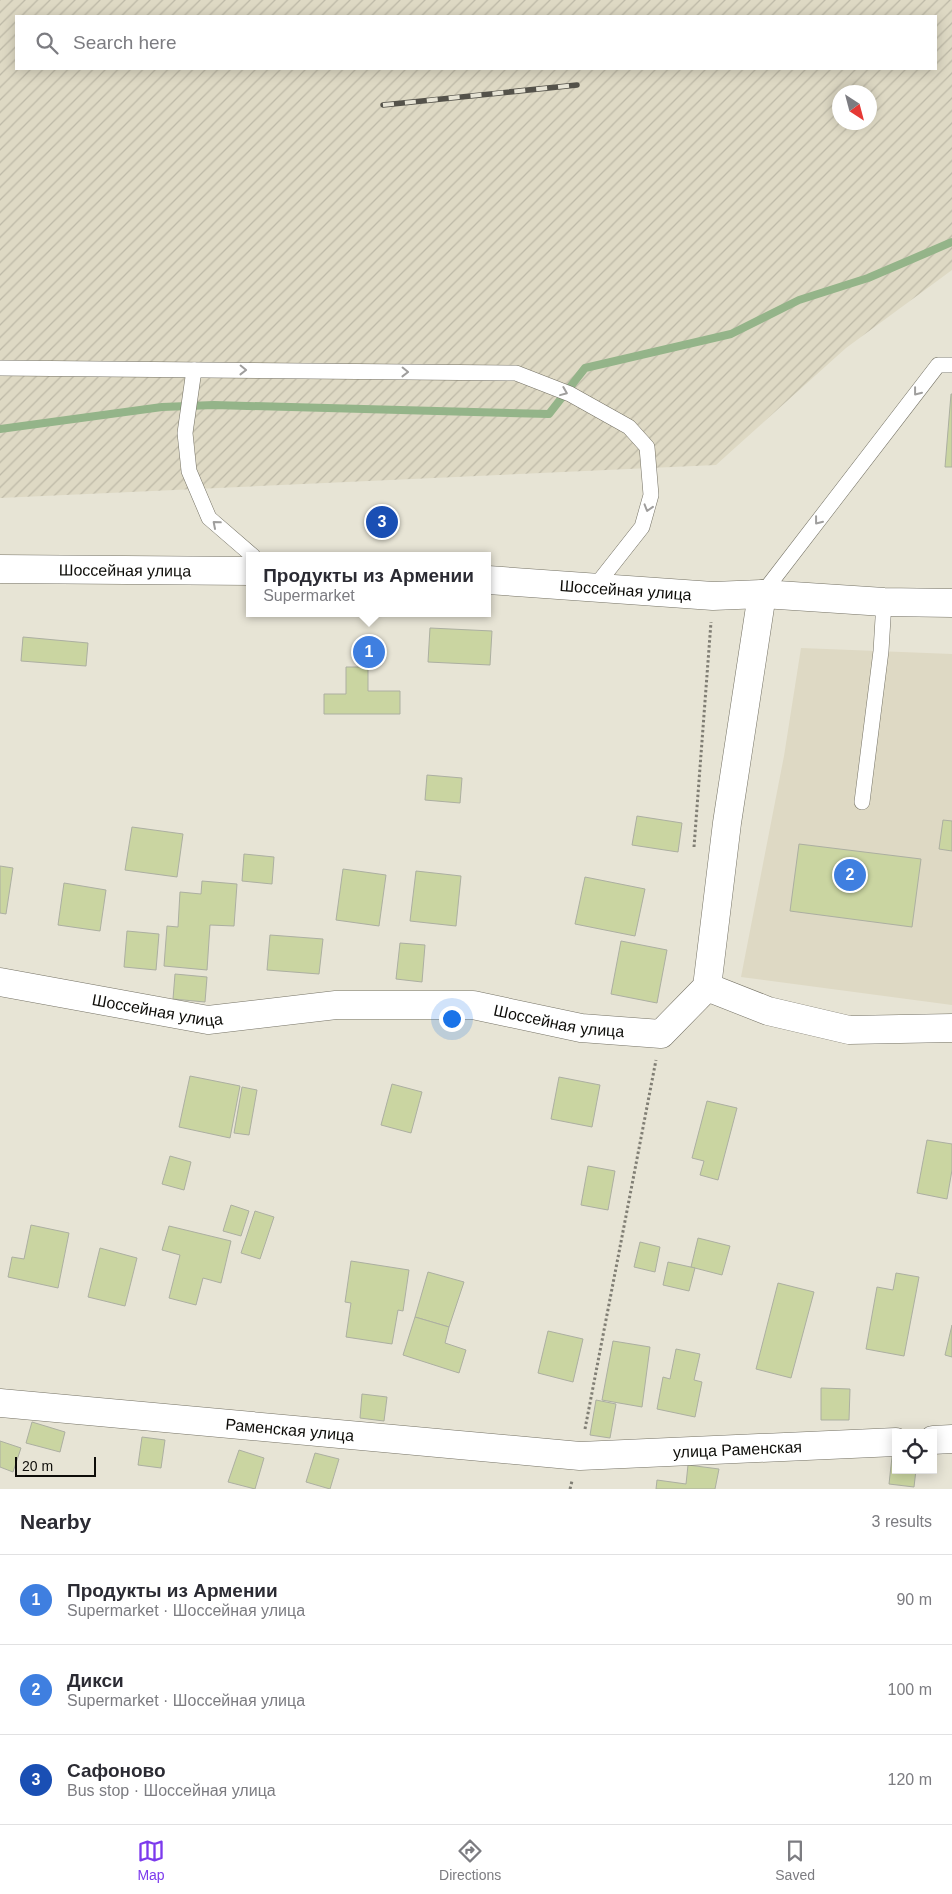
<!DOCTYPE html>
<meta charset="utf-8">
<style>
:root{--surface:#fff;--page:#f7f7f7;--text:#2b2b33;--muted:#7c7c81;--line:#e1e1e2;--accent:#7c3aed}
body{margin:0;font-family:Arial,sans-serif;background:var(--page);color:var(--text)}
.controls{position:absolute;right:15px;bottom:15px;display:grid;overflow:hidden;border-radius:0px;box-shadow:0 2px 12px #0003}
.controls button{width:45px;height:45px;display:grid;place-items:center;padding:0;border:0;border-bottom:1px solid var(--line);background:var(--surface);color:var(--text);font:25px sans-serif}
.compass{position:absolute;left:832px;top:85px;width:45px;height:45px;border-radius:50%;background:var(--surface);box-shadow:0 2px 12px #0003;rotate:144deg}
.scale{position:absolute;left:15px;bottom:12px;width:81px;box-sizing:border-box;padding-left:5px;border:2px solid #0e0d09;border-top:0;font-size:14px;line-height:18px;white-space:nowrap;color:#0e0d09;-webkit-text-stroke:4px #e7e4d5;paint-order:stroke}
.you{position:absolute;left:451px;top:1018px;width:18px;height:18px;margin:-12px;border:4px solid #fff;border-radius:50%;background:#1a73e8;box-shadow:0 0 0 8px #1a73e833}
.badge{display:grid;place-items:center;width:32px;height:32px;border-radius:50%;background:var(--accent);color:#fff;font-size:16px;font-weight:700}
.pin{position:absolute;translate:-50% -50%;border:2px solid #fff;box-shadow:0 1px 5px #0006}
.popup{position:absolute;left:246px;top:552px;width:245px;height:65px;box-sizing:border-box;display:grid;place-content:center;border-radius:0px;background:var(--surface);filter:drop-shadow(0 1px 4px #0005);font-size:16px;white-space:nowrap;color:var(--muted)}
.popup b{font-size:19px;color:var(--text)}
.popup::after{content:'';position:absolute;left:50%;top:100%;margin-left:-10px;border:10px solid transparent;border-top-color:var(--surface)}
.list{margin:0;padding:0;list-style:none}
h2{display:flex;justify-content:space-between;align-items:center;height:65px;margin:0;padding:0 20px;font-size:21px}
h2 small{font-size:16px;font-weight:400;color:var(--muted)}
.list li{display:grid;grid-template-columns:32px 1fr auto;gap:15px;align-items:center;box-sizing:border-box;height:90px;padding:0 20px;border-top:1px solid var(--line)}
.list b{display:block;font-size:19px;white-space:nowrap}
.list p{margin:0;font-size:16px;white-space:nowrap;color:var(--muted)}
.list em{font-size:16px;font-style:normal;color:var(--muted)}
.icon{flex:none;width:28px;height:28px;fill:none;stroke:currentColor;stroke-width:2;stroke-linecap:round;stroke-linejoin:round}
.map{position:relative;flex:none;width:952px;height:1489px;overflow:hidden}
.search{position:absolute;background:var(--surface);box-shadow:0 2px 12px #0003;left:15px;right:15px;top:15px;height:55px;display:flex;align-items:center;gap:12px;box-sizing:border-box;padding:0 18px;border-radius:0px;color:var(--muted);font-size:19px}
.sheet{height:335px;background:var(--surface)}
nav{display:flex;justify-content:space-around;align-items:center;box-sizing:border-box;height:70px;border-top:1px solid var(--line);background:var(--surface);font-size:14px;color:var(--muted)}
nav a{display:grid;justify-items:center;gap:2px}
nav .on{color:var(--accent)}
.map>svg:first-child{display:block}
.built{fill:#ded9c4}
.industrial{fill:url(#industrial-furrows);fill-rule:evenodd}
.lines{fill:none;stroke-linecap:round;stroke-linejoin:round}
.stream{stroke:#94b489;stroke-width:8}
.building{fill:#cad5a1;stroke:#acafa1}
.service-casing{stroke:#757265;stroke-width:16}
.minor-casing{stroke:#757265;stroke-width:29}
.tertiary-casing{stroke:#757265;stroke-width:29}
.path{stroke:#807e74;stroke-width:3;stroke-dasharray:2.5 2.5;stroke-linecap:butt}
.service{stroke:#fff;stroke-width:15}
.minor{stroke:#fff;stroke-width:28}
.tertiary{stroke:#fff;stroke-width:28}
.rail-casing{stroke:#54524a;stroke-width:5.5}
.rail{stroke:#e7e4d5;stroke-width:4;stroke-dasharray:11;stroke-linecap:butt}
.oneway{stroke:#9f9e9d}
.labels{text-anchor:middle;stroke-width:5;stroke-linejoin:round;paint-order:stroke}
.street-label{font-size:16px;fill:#0e0d09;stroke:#e7e4d5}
</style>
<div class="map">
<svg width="952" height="1489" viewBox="0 0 952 1489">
<defs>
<pattern id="industrial-furrows" width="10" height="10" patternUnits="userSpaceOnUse" patternTransform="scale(1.25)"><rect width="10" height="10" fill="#ded9c4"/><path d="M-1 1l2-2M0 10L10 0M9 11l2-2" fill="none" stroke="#bdb9a7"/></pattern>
</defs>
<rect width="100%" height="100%" fill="#e7e4d5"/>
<polygon class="built" points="801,648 952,654 952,1005 741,977 784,756"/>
<path class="industrial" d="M0 0H952V270L846 348 716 465 0 498ZM16 16H936V69H16ZM840 92H870V122H840Z"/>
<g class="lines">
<polyline class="stream" points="0,429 162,407 214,405 549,414 585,368 731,334 799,300 868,278 952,242"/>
</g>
<g class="building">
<polygon points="951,394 952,394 952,467 945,467"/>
<polygon points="430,628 492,631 490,665 428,662"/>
<polygon points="23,637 88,643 86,666 21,661"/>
<polygon points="346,667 368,667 368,691 400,691 400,714 324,714 324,694 346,694"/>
<polygon points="427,775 462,778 460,803 425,800"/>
<polygon points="637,816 682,823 678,852 632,845"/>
<polygon points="943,820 952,821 952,851 939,849"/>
<polygon points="132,827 183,834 177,877 125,870"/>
<polygon points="799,844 921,859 912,927 790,911"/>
<polygon points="244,854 274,857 272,884 242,881"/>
<polygon points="0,866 13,868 6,914 0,913"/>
<polygon points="343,869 386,875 379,926 336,920"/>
<polygon points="416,871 461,876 456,926 410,921"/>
<polygon points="585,877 645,889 635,936 575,924"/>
<polygon points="202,881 237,884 234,926 210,925 207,970 164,966 167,926 178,927 180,892 201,894"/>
<polygon points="64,883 106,890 100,931 58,925"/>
<polygon points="127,931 159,934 156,970 124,967"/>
<polygon points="270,935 323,939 319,974 267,970"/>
<polygon points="621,941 667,950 657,1003 611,994"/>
<polygon points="400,943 425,945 422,982 396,979"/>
<polygon points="175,974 207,977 205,1002 173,999"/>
<polygon points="190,1076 240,1086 230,1138 179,1127"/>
<polygon points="559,1077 600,1085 592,1127 551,1119"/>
<polygon points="392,1084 422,1092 411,1133 381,1125"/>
<polygon points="242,1087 257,1090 249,1135 234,1133"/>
<polygon points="707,1101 737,1108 718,1180 700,1175 704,1161 692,1158"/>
<polygon points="927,1140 952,1144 952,1170 947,1199 917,1193"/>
<polygon points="170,1156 191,1162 184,1190 162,1184"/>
<polygon points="588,1166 615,1171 608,1210 581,1205"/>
<polygon points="231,1205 249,1211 241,1236 223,1231"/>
<polygon points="255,1211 274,1217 260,1259 241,1253"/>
<polygon points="31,1225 69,1233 58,1288 8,1277 12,1257 24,1259"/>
<polygon points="169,1226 231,1241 221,1283 203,1278 196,1305 169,1298 180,1255 162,1250"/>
<polygon points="698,1238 730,1246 722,1275 691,1267"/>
<polygon points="640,1242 660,1247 655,1272 634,1267"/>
<polygon points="100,1248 137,1258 125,1306 88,1297"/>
<polygon points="351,1261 409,1270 403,1311 398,1310 392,1344 346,1337 351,1303 345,1302"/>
<polygon points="668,1262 695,1268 689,1291 663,1285"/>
<polygon points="428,1272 464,1282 449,1327 415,1317"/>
<polygon points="896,1273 919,1277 904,1356 866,1349 877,1287 893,1290"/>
<polygon points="778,1283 814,1292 791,1378 756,1369"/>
<polygon points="415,1317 449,1327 445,1343 466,1350 459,1373 403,1355"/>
<polygon points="952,1325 952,1357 945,1355"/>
<polygon points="548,1331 583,1339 573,1382 538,1373"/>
<polygon points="613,1341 650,1347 642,1407 602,1400"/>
<polygon points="676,1349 700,1354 694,1380 702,1382 695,1417 657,1409 663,1377 670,1379"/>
<polygon points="821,1388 850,1389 849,1420 821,1420"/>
<polygon points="362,1394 387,1397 384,1421 360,1418"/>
<polygon points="596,1400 616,1404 610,1438 590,1435"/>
<polygon points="32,1422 65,1432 60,1452 26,1443"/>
<polygon points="142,1437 165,1440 161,1468 138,1465"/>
<polygon points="0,1441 21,1448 13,1472 0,1467"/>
<polygon points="239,1450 264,1458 255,1489 228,1482"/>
<polygon points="315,1453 339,1459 330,1489 306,1482"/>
<polygon points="892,1457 896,1457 896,1470 916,1470 914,1487 889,1484"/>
<polygon points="688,1465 719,1469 715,1489 656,1489 657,1480 686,1484"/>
</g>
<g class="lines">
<g class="service-casing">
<g id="service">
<polyline points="0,368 516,373 570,394 629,427 647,447 651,495 642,527 594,588"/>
<polyline points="194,370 185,433 189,471 209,518 253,556"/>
<polyline points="762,594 938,365 952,365"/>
<polyline points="862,802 881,651 884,602"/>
</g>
</g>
<g class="minor-casing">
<g id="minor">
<path id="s1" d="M0 982 208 1020 336 1005H473L581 1028 661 1034 707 987 727 823 762 594"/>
<polyline points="707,987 768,1011 849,1030 952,1028"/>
<path id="s2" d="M0 1403 580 1456 896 1442"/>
<polyline points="933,1440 952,1439"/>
</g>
</g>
<g class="tertiary-casing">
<g id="tertiary">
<path id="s3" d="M0 569 250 571"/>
<path id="s4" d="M488 580 713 596 762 594 884 602 952 603"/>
</g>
</g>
<g class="path">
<polyline points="694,847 711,622"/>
<polyline points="585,1429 656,1060"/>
<polyline points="570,1489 572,1481"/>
</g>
<use href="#service" class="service"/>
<use href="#minor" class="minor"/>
<use href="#tertiary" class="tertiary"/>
<g class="rail-casing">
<polyline id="rail" points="383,105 577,85"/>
</g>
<use href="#rail" class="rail"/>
</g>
<defs><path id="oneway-chevron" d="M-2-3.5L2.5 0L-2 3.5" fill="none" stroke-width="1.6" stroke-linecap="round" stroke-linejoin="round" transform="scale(1.25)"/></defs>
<g class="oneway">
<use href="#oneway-chevron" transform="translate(243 370) rotate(1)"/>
<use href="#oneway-chevron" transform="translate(405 372) rotate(1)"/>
<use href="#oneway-chevron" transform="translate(564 392) rotate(22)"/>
<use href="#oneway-chevron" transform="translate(917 392) rotate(128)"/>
<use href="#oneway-chevron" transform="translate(648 508) rotate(107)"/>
<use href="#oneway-chevron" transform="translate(818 521) rotate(128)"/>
<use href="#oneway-chevron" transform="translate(216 524) rotate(-139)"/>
</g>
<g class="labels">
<g class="street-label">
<text dy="6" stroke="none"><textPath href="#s3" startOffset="125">Шоссейная улица</textPath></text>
<text dy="6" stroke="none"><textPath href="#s4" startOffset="138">Шоссейная улица</textPath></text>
<text dy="6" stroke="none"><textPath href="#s1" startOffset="160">Шоссейная улица</textPath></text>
<text dy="6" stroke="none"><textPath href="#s1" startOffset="565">Шоссейная улица</textPath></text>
<text dy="6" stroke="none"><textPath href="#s2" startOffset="291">Раменская улица</textPath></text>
<text dy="6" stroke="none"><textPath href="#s2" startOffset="740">улица Раменская</textPath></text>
</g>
</g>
</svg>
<div class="controls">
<button><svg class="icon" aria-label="locate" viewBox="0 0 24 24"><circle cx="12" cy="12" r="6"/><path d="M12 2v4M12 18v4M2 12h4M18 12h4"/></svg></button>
</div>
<svg class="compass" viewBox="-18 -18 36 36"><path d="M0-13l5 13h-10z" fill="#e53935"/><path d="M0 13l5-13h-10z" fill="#7c7c81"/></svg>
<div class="scale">20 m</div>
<div class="you"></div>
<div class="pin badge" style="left:369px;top:652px;background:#3f7fe0">1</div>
<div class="popup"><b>Продукты из Армении</b>Supermarket</div>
<div class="pin badge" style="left:850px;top:875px;background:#3f7fe0">2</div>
<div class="pin badge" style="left:382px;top:522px;background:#1a4fb4">3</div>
<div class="search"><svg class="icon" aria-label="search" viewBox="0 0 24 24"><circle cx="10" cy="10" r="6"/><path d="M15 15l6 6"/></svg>Search here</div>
</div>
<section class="sheet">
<h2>Nearby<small>3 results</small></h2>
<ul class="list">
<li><span class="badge" style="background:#3f7fe0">1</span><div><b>Продукты из Армении</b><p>Supermarket · Шоссейная улица</p></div><em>90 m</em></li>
<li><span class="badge" style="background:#3f7fe0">2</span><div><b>Дикси</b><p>Supermarket · Шоссейная улица</p></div><em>100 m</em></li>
<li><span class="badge" style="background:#1a4fb4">3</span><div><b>Сафоново</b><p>Bus stop · Шоссейная улица</p></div><em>120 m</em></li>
</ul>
</section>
<nav>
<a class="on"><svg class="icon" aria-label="map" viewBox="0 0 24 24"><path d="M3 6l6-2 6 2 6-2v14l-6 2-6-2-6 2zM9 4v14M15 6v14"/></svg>Map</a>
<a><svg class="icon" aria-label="directions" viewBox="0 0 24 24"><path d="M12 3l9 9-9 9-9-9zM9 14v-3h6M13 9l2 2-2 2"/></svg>Directions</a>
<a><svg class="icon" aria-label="saved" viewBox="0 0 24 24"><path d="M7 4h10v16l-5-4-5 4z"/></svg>Saved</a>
</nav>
